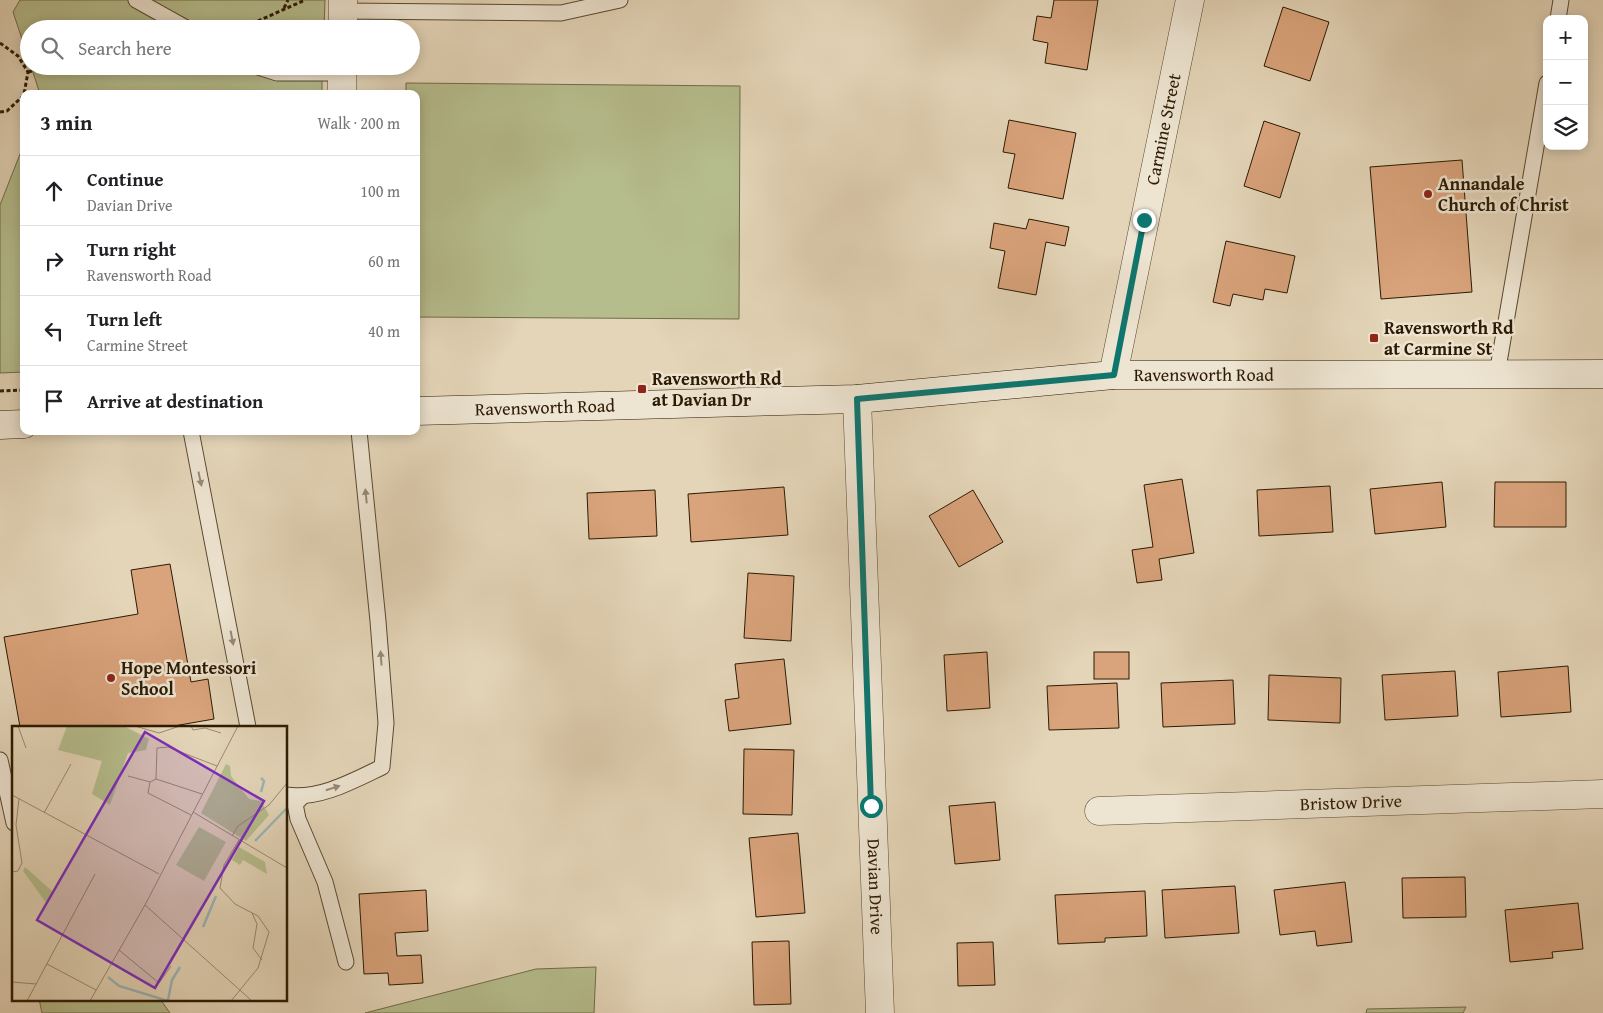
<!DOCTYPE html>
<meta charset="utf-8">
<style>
:root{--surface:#fff;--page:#f6f6f6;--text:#202124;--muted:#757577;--line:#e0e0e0}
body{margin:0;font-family:"Gentium Book Plus",serif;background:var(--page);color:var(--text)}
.controls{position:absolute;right:15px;top:15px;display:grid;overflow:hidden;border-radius:10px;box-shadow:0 2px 12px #0003}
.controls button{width:45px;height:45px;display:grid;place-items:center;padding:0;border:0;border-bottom:1px solid var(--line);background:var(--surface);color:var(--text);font:25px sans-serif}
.stop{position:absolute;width:15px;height:15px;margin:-11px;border:4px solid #0f766e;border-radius:50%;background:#fff}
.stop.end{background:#0f766e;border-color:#fff;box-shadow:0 1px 5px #0008}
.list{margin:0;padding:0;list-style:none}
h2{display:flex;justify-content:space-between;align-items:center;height:65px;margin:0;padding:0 20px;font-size:21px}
h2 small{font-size:16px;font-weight:400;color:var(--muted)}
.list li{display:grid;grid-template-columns:32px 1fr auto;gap:15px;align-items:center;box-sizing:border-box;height:70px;padding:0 20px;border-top:1px solid var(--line)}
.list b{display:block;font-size:19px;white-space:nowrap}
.list p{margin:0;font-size:16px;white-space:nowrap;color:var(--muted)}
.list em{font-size:16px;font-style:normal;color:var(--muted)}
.icon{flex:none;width:28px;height:28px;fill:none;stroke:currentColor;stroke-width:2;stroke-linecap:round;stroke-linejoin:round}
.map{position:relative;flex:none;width:1603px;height:1013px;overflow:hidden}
.search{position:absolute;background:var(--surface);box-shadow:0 2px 12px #0003;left:20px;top:20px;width:400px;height:55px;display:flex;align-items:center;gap:12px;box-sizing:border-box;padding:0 18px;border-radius:28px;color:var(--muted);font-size:19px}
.panel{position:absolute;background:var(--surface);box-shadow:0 2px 12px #0003;left:20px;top:90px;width:400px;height:345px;border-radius:10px}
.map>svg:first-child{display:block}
.green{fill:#b6bd8d;stroke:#716c48}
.building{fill:#d9a37b;stroke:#2c1a03}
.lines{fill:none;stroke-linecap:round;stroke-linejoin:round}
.lane-casing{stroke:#5a4930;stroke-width:17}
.street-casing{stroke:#5a4930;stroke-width:29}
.secondary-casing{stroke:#2c1a03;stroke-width:29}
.path{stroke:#2c1a03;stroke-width:3;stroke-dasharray:4 2.5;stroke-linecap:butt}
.lane{stroke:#ede4d1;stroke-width:15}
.street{stroke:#ede4d1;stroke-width:28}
.secondary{stroke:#ede4d1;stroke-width:28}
.oneway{fill:#968974}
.route{stroke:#0f766e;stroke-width:6}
.poi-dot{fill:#8f2418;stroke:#ede4d1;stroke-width:2}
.labels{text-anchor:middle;stroke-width:5;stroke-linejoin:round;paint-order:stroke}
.street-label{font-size:18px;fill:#2c1a03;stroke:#ede4d1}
.poi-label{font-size:18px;font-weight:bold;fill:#2c1a03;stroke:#ede4d1;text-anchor:start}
.inset-river{fill:none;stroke:#99b6b9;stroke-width:2.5}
.inset-road{fill:none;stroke:#9a8a70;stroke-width:1}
.view{fill:#7b2cbf;fill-opacity:0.15;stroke:#7b2cbf;stroke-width:2.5}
.inset-edge{fill:none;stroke:#2c1a03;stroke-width:2.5}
</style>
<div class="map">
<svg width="1603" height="1013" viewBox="0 0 1603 1013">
<rect width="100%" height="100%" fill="#e4d5b8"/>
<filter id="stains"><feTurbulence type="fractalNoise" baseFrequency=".004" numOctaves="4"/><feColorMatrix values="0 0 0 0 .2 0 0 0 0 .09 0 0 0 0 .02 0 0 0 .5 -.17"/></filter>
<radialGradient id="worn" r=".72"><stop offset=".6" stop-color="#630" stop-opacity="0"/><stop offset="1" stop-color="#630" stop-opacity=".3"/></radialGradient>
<g class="green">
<polygon points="20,0 325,0 324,29 29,29 29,60 13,12"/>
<polygon points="31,66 322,66 322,94 40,94"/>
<polygon points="406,83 740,86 739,319 416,317 416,94 406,94"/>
<polygon points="24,144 24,372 0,373 0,205"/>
<polygon points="596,967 594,1013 365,1013 536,969"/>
<polygon points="39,999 160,999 170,1013 42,1013"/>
<polygon points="1466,1007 1463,1013 1366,1013 1367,1009"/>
</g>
<g class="building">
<polygon points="1054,0 1098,0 1087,70 1045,63 1048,43 1033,40 1037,16 1051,18"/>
<polygon points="1283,7 1329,22 1310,81 1264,66"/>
<polygon points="1009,120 1076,133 1063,199 1008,188 1015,154 1003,152"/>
<polygon points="1264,121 1300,133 1280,198 1244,186"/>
<polygon points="1462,160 1472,292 1381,299 1370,167"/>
<polygon points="1029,219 1069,227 1065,246 1046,242 1036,295 998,288 1005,251 990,248 994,223 1026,229"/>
<polygon points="1226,241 1295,256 1287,293 1265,289 1263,300 1233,294 1230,306 1213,302"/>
<polygon points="1182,479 1194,553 1159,559 1162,580 1137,583 1132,550 1153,547 1144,485"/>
<polygon points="1442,482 1446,527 1375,534 1370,489"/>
<polygon points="1495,482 1566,482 1566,527 1494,527"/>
<polygon points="1330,486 1333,532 1259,536 1257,490"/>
<polygon points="784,487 788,535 691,542 688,494"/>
<polygon points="655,490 657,536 589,539 587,493"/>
<polygon points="973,490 1003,542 959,567 929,516"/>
<polygon points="170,564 191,682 208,679 214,719 168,727 20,727 4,637 138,614 131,570"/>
<polygon points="748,573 794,576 791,641 744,638"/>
<polygon points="987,652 990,708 947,711 944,655"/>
<rect x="1094" y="652" width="35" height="27"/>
<polygon points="784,659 791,724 729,731 725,700 739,698 735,664"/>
<polygon points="1568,666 1571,712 1501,717 1498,672"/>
<polygon points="1455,671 1458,716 1385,720 1382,675"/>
<polygon points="1269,675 1341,678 1340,723 1268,720"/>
<polygon points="1233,680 1235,724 1163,727 1161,683"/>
<polygon points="1117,683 1119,728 1049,730 1047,686"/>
<polygon points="744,749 794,750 792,815 743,814"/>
<polygon points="995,802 1000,860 955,864 949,806"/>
<polygon points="798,833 805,913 756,917 749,838"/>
<polygon points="1465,877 1466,917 1403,918 1402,878"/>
<polygon points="1345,882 1352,942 1317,946 1315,931 1280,935 1274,890"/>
<polygon points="1235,886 1239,933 1165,938 1162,890"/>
<polygon points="426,890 428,931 395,933 397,956 421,955 423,983 389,985 388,973 364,974 359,894"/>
<polygon points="1145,891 1147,936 1105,938 1105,942 1058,944 1055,895"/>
<polygon points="1578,903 1583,949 1552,952 1553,958 1510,962 1505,910"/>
<polygon points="789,941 791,1004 754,1005 752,942"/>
<polygon points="993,942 995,985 958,986 957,943"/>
</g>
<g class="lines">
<g class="lane-casing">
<g id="lane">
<polyline points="136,0 188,29"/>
<polyline points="343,11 561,13 620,0"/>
<polyline points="1558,19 1561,0"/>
<polyline points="255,66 277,73 342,73"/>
<polyline points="1497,374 1547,83"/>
<polyline points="191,431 248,727"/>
<polyline points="0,760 14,823"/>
<path d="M286 795C319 800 353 781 382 767L386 723 378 621 359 431"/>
<polyline points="301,798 295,804 298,819 325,882 346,962"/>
</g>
</g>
<g class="street-casing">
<g id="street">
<polyline points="343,29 343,0"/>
<polyline points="342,94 342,66"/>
<path id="s1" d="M1113 375 1190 0"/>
<path id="s2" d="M857 399 880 1013"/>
<path id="s3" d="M1099 811 1603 794"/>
</g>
</g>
<g class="secondary-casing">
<g id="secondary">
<path id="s4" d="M416 411 857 399 1113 375 1603 374"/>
<polyline points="0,425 24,424"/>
</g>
</g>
<g class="path">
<polyline points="284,8 288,0"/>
<polyline points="240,29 305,0"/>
<polyline points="0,43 18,56 28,72 24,94"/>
<polyline points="28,72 52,66"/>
<polyline points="0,112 7,111 24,95"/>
<polyline points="0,391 24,390"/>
</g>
<use href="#lane" class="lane"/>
<use href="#street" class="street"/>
<use href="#secondary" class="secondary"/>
</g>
<defs><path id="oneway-solid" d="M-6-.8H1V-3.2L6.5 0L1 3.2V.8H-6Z" transform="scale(1.25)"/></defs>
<g class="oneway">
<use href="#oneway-solid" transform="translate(200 479) rotate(78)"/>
<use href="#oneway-solid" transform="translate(366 496) rotate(-96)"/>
<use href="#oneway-solid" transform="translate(232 638) rotate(79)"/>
<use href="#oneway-solid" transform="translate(381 658) rotate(-94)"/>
<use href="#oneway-solid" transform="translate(333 788) rotate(-17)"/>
</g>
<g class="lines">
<polyline class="route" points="871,806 857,399 1114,375 1144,220"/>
</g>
<g class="poi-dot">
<circle cx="1428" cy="194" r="5"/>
<rect x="1369" y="333" width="10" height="10" rx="2.5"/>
<rect x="637" y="384" width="10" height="10" rx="2.5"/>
<circle cx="111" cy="678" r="5"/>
</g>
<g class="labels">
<g class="street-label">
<text dy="6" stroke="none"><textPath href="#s1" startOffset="251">Carmine Street</textPath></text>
<text dy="6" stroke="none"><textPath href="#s4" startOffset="789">Ravensworth Road</textPath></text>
<text dy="6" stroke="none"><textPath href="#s4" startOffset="129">Ravensworth Road</textPath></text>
<text dy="6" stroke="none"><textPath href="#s3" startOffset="252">Bristow Drive</textPath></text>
<text dy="6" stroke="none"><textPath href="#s2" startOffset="488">Davian Drive</textPath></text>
</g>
<g class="poi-label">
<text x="1438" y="190">Annandale<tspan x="1438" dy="21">Church of Christ</tspan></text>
<text x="1384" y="334">Ravensworth Rd<tspan x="1384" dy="21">at Carmine St</tspan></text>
<text x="652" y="385">Ravensworth Rd<tspan x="652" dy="21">at Davian Dr</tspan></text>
<text x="121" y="674">Hope Montessori<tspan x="121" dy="21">School</tspan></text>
</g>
</g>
<g transform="translate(12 726)">
<rect width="275" height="275" fill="#e4d5b8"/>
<path d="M55 0H112L137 13 134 24 116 27 98 79 80 68 90 35 46 24ZM214 38 218 40 219 50 237 73 249 75 257 89 234 115 189 87ZM187 101 214 116 192 155 164 139ZM227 121 253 136 255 148 231 134 228 139 220 134ZM13 141 41 166 35 178 11 145Z" fill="#b6bd8d"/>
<path class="inset-river" d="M249 66 252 55 249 52M243 115 275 82M191 201 204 170M96 251 107 260 156 275M156 274 160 254 168 241"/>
<path class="inset-road" d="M6 0 14 22M123 0 147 7 168 0M179 0 181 4 193 2 209 7M116 50 138 56M144 53 138 56 136 67 179 89M190 68 144 53 145 22 156 21 205 40M0 69 147 148M181 86 275 142M32 87 59 38M220 110 226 100 257 79 275 57M0 146 6 145 10 137 4 99 7 73M133 179 240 275M240 187 245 198 241 222 250 234M107 224 147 257 159 240M35 238 84 264M0 256 24 258M15 275 83 148M78 275 133 179 226 0M219 275 246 242 257 206 246 190 223 178 208 162 212 139 227 114"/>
<path class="view" d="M133 6 252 75 143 262 25 194Z"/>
<rect width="275" height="275" class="inset-edge"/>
</g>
<rect width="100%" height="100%" filter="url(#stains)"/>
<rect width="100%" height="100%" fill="url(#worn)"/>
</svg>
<div class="controls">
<button>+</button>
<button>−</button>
<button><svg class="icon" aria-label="layers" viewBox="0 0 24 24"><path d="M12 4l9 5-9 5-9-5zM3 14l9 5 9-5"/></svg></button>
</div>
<div class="stop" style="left:871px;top:806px"></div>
<div class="stop end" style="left:1144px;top:220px"></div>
<div class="search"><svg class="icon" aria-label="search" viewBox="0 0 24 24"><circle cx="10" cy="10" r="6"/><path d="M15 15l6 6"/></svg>Search here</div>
<section class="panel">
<h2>3 min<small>Walk · 200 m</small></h2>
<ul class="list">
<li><svg class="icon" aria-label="ahead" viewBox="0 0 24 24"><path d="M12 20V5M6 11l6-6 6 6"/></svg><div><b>Continue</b><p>Davian Drive</p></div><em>100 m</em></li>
<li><svg class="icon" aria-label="right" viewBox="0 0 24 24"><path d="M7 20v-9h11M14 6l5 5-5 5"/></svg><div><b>Turn right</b><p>Ravensworth Road</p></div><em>60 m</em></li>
<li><svg class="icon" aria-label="left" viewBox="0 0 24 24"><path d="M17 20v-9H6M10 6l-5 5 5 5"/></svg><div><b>Turn left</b><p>Carmine Street</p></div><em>40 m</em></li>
<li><svg class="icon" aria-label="arrive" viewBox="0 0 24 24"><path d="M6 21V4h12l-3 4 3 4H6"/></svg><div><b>Arrive at destination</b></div></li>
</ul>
</section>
</div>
